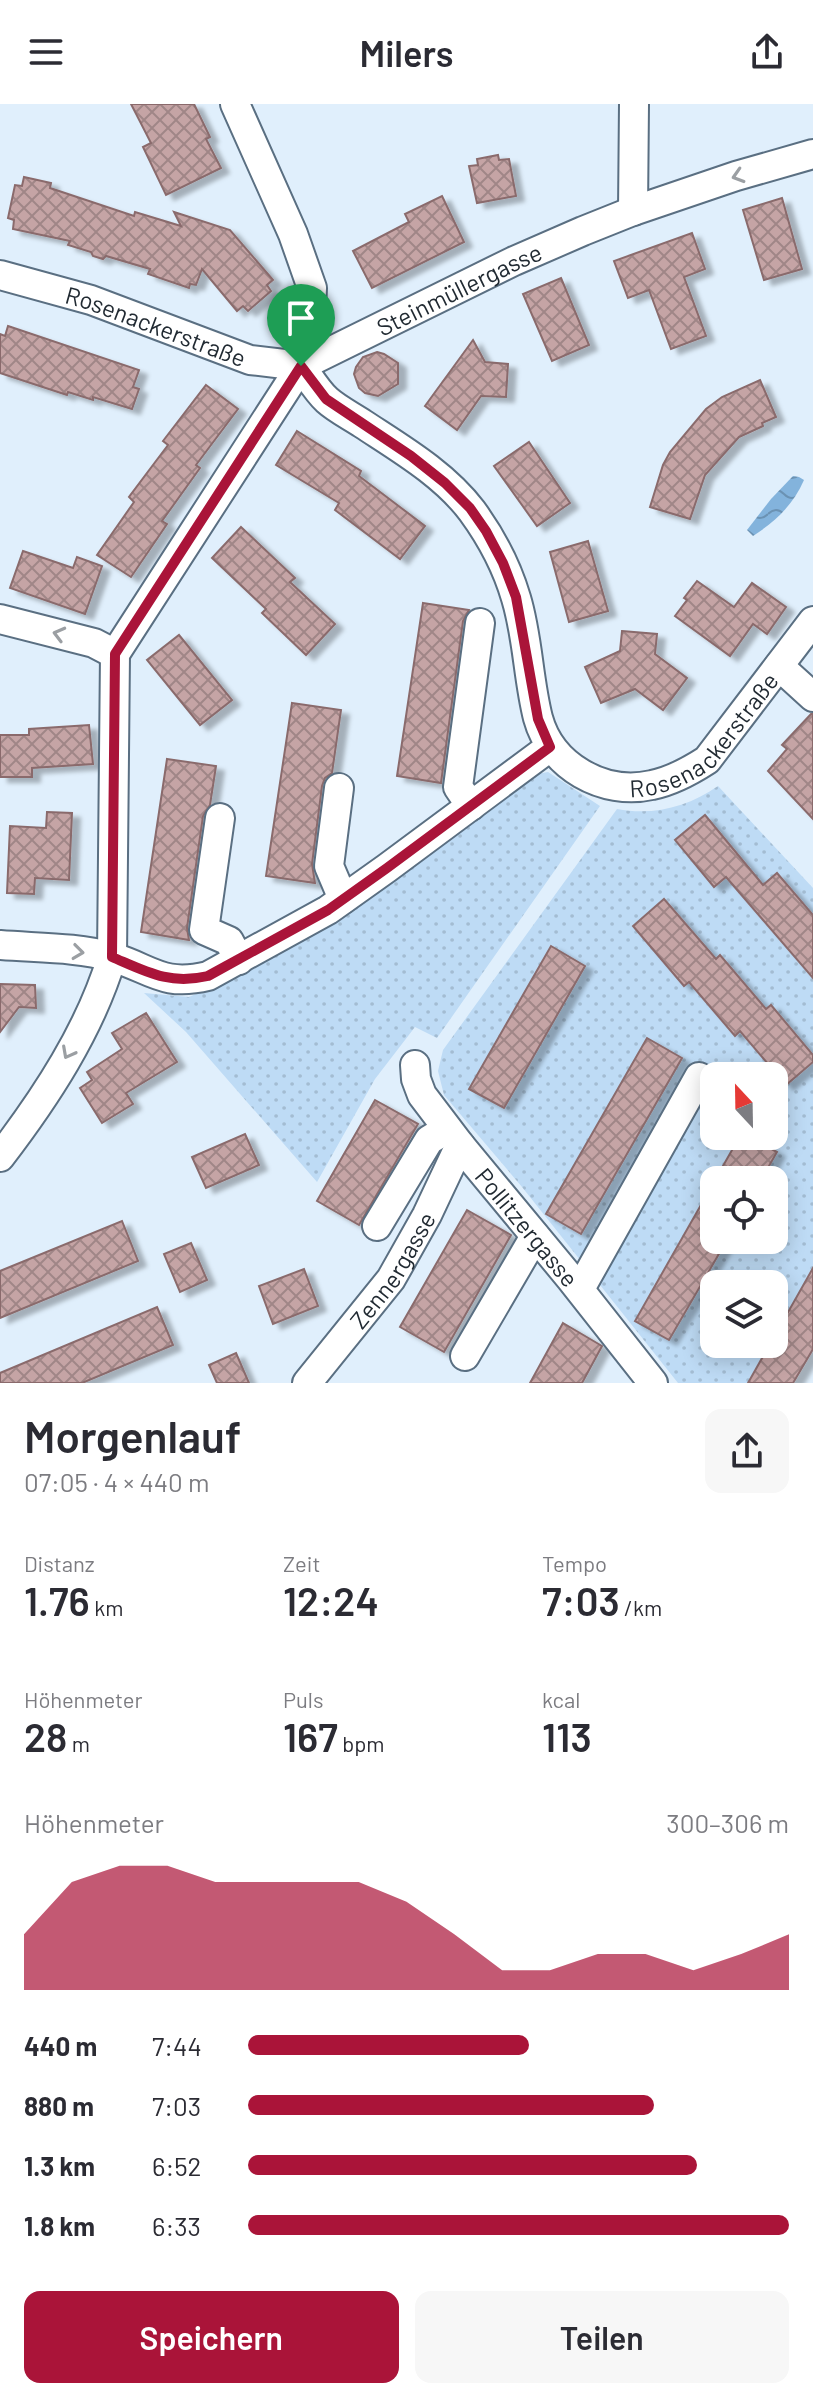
<!DOCTYPE html>
<html lang="de">
<meta charset="utf-8">
<style>
:root{--surface:#fff;--page:#f7f7f7;--text:#2b2b33;--muted:#7c7c81;--accent:#aa1439}
body{margin:0;font-family:Barlow,sans-serif;background:var(--page);color:var(--text);height:100vh;display:flex;flex-direction:column;font-size:30px;white-space:nowrap}
*{box-sizing:border-box;margin:0}
p{font-size:26px;color:var(--muted)}
.icon{flex:none;width:44px;height:44px;fill:none;stroke:currentColor;stroke-width:2;stroke-linecap:round;stroke-linejoin:round}
.map{position:relative;height:1279px;overflow:hidden}
.sheet{display:flex;flex-direction:column;background:var(--surface);flex:1}
.sheet>*{flex:none}
.needle{width:52px;rotate:338deg}
.controls{position:absolute;left:700px;top:958px;display:grid;gap:16px}
.controls a{display:grid;place-items:center;width:88px;height:88px;border-radius:16px;background:var(--surface);box-shadow:0 4px 20px #0003;font-size:40px}
.pin{position:absolute;display:grid;place-items:center;width:68px;height:68px;color:#fff;margin:-82px -34px;border-radius:50% 50% 50% 0;rotate:-45deg;box-shadow:0 0 8px #0007}
.pin .icon{rotate:45deg}
.round{display:grid;place-items:center;flex:none;width:84px;height:84px;border-radius:16px;background:var(--page)}
.summary{display:flex;align-items:center;justify-content:space-between;height:136px;padding:0 24px}
h1{font-size:44px;font-weight:600;line-height:60px}
.figures{display:grid;grid-template-columns:repeat(3,1fr);gap:12px;height:136px;padding:8px 24px}
.figures div{display:grid;align-content:center}
.figures b{font-size:40px;font-weight:600}
.figures small{font-size:22px;font-weight:400}
.figures p{font-size:22px}
.chart{height:224px;padding:16px 24px}
.chart p{display:flex;justify-content:space-between}
.chart svg{width:100%;height:144px;margin-top:8px;fill:var(--accent);opacity:.7}
.primary-button{display:flex;gap:16px;margin-top:auto;padding:16px 24px}
.primary-button a{flex:1;height:92px;border-radius:16px;background:var(--accent);color:#fff;font-size:32px;font-weight:600;line-height:92px;text-align:center}
.primary-button a+a{background:var(--page);color:var(--text)}
ul{padding:0 24px;list-style:none;font-size:26px}
li{display:grid;grid-template-columns:128px 96px 1fr;align-items:center;height:60px}
li i{height:20px;border-radius:10px;background:var(--accent)}
header{display:flex;justify-content:space-between;align-items:center;height:104px;padding:0 24px;background:var(--surface);font-size:36px;font-weight:600}
.map>svg:first-child{display:block}
</style>
<header><svg class="icon" aria-label="menu" viewBox="0 0 24 24"><path d="M4 6h16M4 12h16M4 18h16"/></svg>Milers<svg class="icon" aria-label="share" viewBox="0 0 24 24"><path d="M12 15V3M7 8l5-5 5 5M5 13v7h14v-7"/></svg></header>
<div class="map">
<svg width="813" height="1279" viewBox="0 0 813 1279">
<defs>
<pattern id="park-dots" width="8" height="8" patternUnits="userSpaceOnUse" patternTransform="scale(2)"><rect width="8" height="8" fill="#bedbf5"/><path d="M2 2h.1M6 6h.1" fill="none" stroke="#a3bcd2" stroke-width="1.8" stroke-linecap="round"/></pattern>
<pattern id="water-waves" width="16" height="10" patternUnits="userSpaceOnUse" patternTransform="scale(2)"><rect width="16" height="10" fill="#83b3dc"/><path d="M0 5q4-4 8 0t8 0" fill="none" stroke="#6b92b3"/></pattern>
<pattern id="building-cross-hatch" width="8" height="8" patternUnits="userSpaceOnUse" patternTransform="scale(2)"><rect width="8" height="8" fill="#c5a4a5"/><path d="M0 0l8 8M0 8l8-8" fill="none" stroke="#a08687"/></pattern>
<filter id="shadow"><feDropShadow dx="8" dy="5" stdDeviation="2" flood-color="#0004"/></filter>
</defs>
<rect width="100%" height="100%" fill="#e0effc"/>
<g fill="url(#park-dots)" fill-rule="evenodd">
<polygon points="548,668 600,702 437,934 415,923 375,975 317,1078 186,928 144,889 189,893 255,863 341,816 537,670"/>
<path d="M 718,682 L 813,784 L 813,1164 L 774,1233 L 774,1180 L 714,1180 L 714,1240 L 770,1240 L 748,1279 L 678,1279 L 522,1083 L 444,991 L 438,967 L 443,946 L 617,705 C 653,712 688,703 718,682 ZM 714,972 L 774,972 L 774,1032 L 714,1032 ZM 714,1076 L 774,1076 L 774,1136 L 714,1136 Z"/>
</g>
<path fill="url(#water-waves)" d="M 793,372 L 799,373 L 804,376 C 793,401 776,417 753,432 L 747,426 L 771,395 Z"/>
<g fill="url(#building-cross-hatch)" stroke="#8a6b6c" stroke-width="2" filter="url(#shadow)">
<polygon points="131,0 194,0 210,33 206,35 221,64 166,91 143,43 151,39"/>
<polygon points="498,51 499,56 509,55 516,92 477,99 469,62 478,61 477,55"/>
<polygon points="24,73 51,79 50,84 134,112 135,108 181,122 174,108 230,126 273,176 267,181 271,187 248,207 243,202 237,207 202,165 196,181 190,180 189,184 148,170 150,165 106,152 103,155 93,152 91,148 68,141 70,137 13,125 14,116 8,114 15,81 22,82"/>
<polygon points="442,92 464,138 372,184 353,147 409,118 405,110"/>
<polygon points="782,94 802,165 764,176 743,106"/>
<polygon points="692,129 705,165 684,173 706,232 671,245 649,186 628,194 614,157"/>
<polygon points="561,174 589,241 552,257 523,190"/>
<polygon points="8,222 139,266 133,283 139,285 132,305 93,293 93,296 68,288 67,291 0,269 0,230 5,232"/>
<polygon points="473,236 485,258 508,260 506,293 481,292 457,326 425,302"/>
<polygon points="377,248 384,250 398,259 398,280 378,292 365,289 359,284 354,270 356,263 363,253"/>
<polygon points="760,276 776,313 762,319 763,322 739,333 705,371 690,415 650,403 663,361 670,348 706,305 722,293"/>
<polygon points="206,281 238,305 196,361 200,364 162,417 167,420 131,473 97,451 134,398 129,393 168,341 163,337"/>
<polygon points="297,327 361,367 359,372 425,422 400,455 335,406 339,399 276,361"/>
<polygon points="529,338 570,399 537,422 494,362"/>
<polygon points="241,423 295,474 290,478 335,520 306,551 262,509 266,505 212,454"/>
<polygon points="588,437 608,507 569,518 550,448"/>
<polygon points="23,447 73,464 77,453 102,462 85,510 10,484"/>
<polygon points="697,477 734,503 752,479 786,503 767,530 753,520 730,552 675,512 687,496 684,494"/>
<polygon points="423,499 469,506 463,517 441,679 397,672"/>
<polygon points="622,527 657,530 655,550 687,574 663,606 635,585 601,599 585,563 620,547"/>
<polygon points="179,531 232,596 200,621 147,556"/>
<polygon points="292,599 341,606 332,669 325,674 322,682 312,760 315,779 266,772"/>
<polygon points="811,610 813,610 813,715 768,667 787,645 782,641"/>
<polygon points="89,621 93,660 32,664 32,673 0,673 0,631 29,631 29,625"/>
<polygon points="167,655 216,662 210,701 203,712 187,824 189,836 141,828"/>
<polygon points="47,708 72,709 69,776 35,774 34,790 7,789 10,722 46,724"/>
<polygon points="705,711 763,781 777,769 813,811 813,874 726,773 714,783 675,736"/>
<polygon points="664,795 716,855 720,851 766,905 771,901 813,951 813,958 786,981 740,927 735,932 689,878 684,882 633,822"/>
<polygon points="551,842 585,862 504,1004 469,985"/>
<polygon points="0,880 35,881 36,904 19,903 0,928"/>
<polygon points="146,909 177,958 126,989 133,1000 102,1019 80,984 92,976 87,968 122,945 112,929"/>
<polygon points="647,934 682,954 581,1130 546,1110"/>
<polygon points="375,996 418,1020 359,1121 317,1097"/>
<polygon points="245,1030 259,1061 206,1084 192,1053"/>
<polygon points="740,1032 748,1032 777,1048 761,1076 715,1076"/>
<polygon points="714,1078 714,1136 727,1136 669,1236 635,1217"/>
<polygon points="467,1106 511,1131 444,1248 400,1223"/>
<polygon points="122,1117 138,1157 0,1214 0,1167"/>
<polygon points="191,1139 207,1176 180,1188 164,1150"/>
<polygon points="813,1164 813,1245 793,1279 748,1279 770,1240 774,1240 774,1233"/>
<polygon points="304,1165 318,1202 273,1220 259,1182"/>
<polygon points="157,1203 173,1241 82,1279 0,1279 0,1269"/>
<polygon points="563,1219 602,1242 582,1279 530,1279"/>
<polygon points="236,1249 249,1279 217,1279 209,1261"/>
</g>
<g fill="none" stroke-linecap="round" stroke-linejoin="round">
<defs>
<g id="minor">
<polyline points="235,0 293,130 312,184 310,226 301,262"/>
<polyline points="633,107 634,0"/>
<path id="s1" d="M 0,171 L 91,196 L 250,256 L 301,262 C 309,273 317,287 327,296 C 337,305 351,312 363,320 C 401,345 444,370 472,407 C 491,433 507,463 516,494 C 528,533 528,575 538,614 C 551,662 603,692 652,681 C 672,677 690,667 707,656 L 813,517"/>
<polyline points="0,515 94,539 115,550"/>
<polyline points="779,562 813,593"/>
<polyline points="339,684 329,762 343,795"/>
<polyline points="471,702 458,683 480,519"/>
<polyline points="220,714 204,826 229,837 239,856"/>
<path d="M 0,841 C 36,844 77,843 112,853 C 152,865 162,883 208,872 L 328,806 L 387,764 L 550,643"/>
<path id="s2" d="M 415,961 L 416,975 L 422,991 L 460,1041 L 571,1175 L 653,1279"/>
<path id="s3" d="M 0,1053 C 46,993 90,926 112,853 L 115,550 L 301,262 L 514,157 L 583,127 L 633,107 L 736,72 L 813,50"/>
<polyline points="377,1122 429,1036 447,1025"/>
<polyline points="580,1185 699,973"/>
<polyline points="465,1252 535,1132"/>
<path id="s4" d="M 307,1279 L 391,1175 L 427,1111 L 460,1041"/>
</g>
</defs>
<use href="#minor" stroke="#5a6f82" stroke-width="32"/>
<use href="#minor" stroke="#fff" stroke-width="28"/>
</g>
<defs><path id="oneway-chevron" d="M-2-3.5L2.5 0L-2 3.5" fill="none" stroke-width="1.6" stroke-linecap="round" stroke-linejoin="round" transform="scale(2)"/></defs>
<g stroke="#9b9fa3">
<use href="#oneway-chevron" transform="translate(738 72) rotate(163)"/>
<use href="#oneway-chevron" transform="translate(59 530) rotate(-165)"/>
<use href="#oneway-chevron" transform="translate(78 848) rotate(7)"/>
<use href="#oneway-chevron" transform="translate(68 949) rotate(118)"/>
</g>
<g fill="none" stroke-linecap="round" stroke-linejoin="round">
<defs>
<path id="route" d="M 301,262 L 326,295 L 411,352 L 445,379 L 470,404 L 486,427 L 503,459 L 516,493 L 538,615 L 550,643 L 387,764 L 328,806 L 208,872 C 169,881 147,868 112,853 L 115,550 Z"/>
</defs>
<use href="#route" stroke="#fff" stroke-width="16"/>
<use href="#route" stroke="#aa1439" stroke-width="10"/>
</g>
<g text-anchor="middle" dominant-baseline="central" stroke-width="7" stroke-linejoin="round" paint-order="stroke">
<g font-size="24" fill="#212a32" stroke="#fff">
<text stroke="none"><textPath href="#s3" startOffset="1052">Steinmüllergasse</textPath></text>
<text stroke="none"><textPath href="#s1" startOffset="164">Rosenackerstraße</textPath></text>
<text stroke="none"><textPath href="#s1" startOffset="980">Rosenackerstraße</textPath></text>
<text stroke="none"><textPath href="#s2" startOffset="200">Pollitzergasse</textPath></text>
<text stroke="none"><textPath href="#s4" startOffset="142">Zennergasse</textPath></text>
</g>
</g>
</svg>
<div class="controls">
<a><svg class="needle" viewBox="-14 -14 28 28"><path d="M0-13l5 13h-10z" fill="#e53935"/><path d="M0 13l5-13h-10z" fill="#7c7c81"/></svg></a>
<a><svg class="icon" aria-label="locate" viewBox="0 0 24 24"><circle cx="12" cy="12" r="6"/><path d="M12 2v4M12 18v4M2 12h4M18 12h4"/></svg></a>
<a><svg class="icon" aria-label="layers" viewBox="0 0 24 24"><path d="M12 4l9 5-9 5-9-5zM3 14l9 5 9-5"/></svg></a>
</div>
<div class="pin" style="left:301px;top:262px;background:#1e9e55"><svg class="icon" aria-label="arrive" viewBox="0 0 24 24"><path d="M6 21V4h12l-3 4 3 4H6"/></svg></div>
</div>
<section class="sheet">
<div class="summary"><div><h1>Morgenlauf</h1><p>07:05 · 4 × 440 m</p></div><a class="round"><svg class="icon" aria-label="share" viewBox="0 0 24 24"><path d="M12 15V3M7 8l5-5 5 5M5 13v7h14v-7"/></svg></a></div>
<div class="figures">
<div><p>Distanz</p><b>1.76<small> km</small></b></div>
<div><p>Zeit</p><b>12:24</b></div>
<div><p>Tempo</p><b>7:03<small> /km</small></b></div>
</div>
<div class="figures">
<div><p>Höhenmeter</p><b>28<small> m</small></b></div>
<div><p>Puls</p><b>167<small> bpm</small></b></div>
<div><p>kcal</p><b>113</b></div>
</div>
<div class="chart"><p><span>Höhenmeter</span>300–306 m</p>
<svg viewBox="0 0 160 44" preserveAspectRatio="none"><path d="M0 44V27L10 11L20 6L30 6L40 11L50 11L60 11L70 11L80 17L90 27L100 38L110 38L120 33L130 33L140 38L150 33L160 27V44z"/></svg>
</div>
<ul>
<li><b>440 m</b>7:44<i style="width:52%"></i></li>
<li><b>880 m</b>7:03<i style="width:75%"></i></li>
<li><b>1.3 km</b>6:52<i style="width:83%"></i></li>
<li><b>1.8 km</b>6:33<i style="width:100%"></i></li>
</ul>
<div class="primary-button"><a>Speichern</a><a>Teilen</a></div>
</section>
